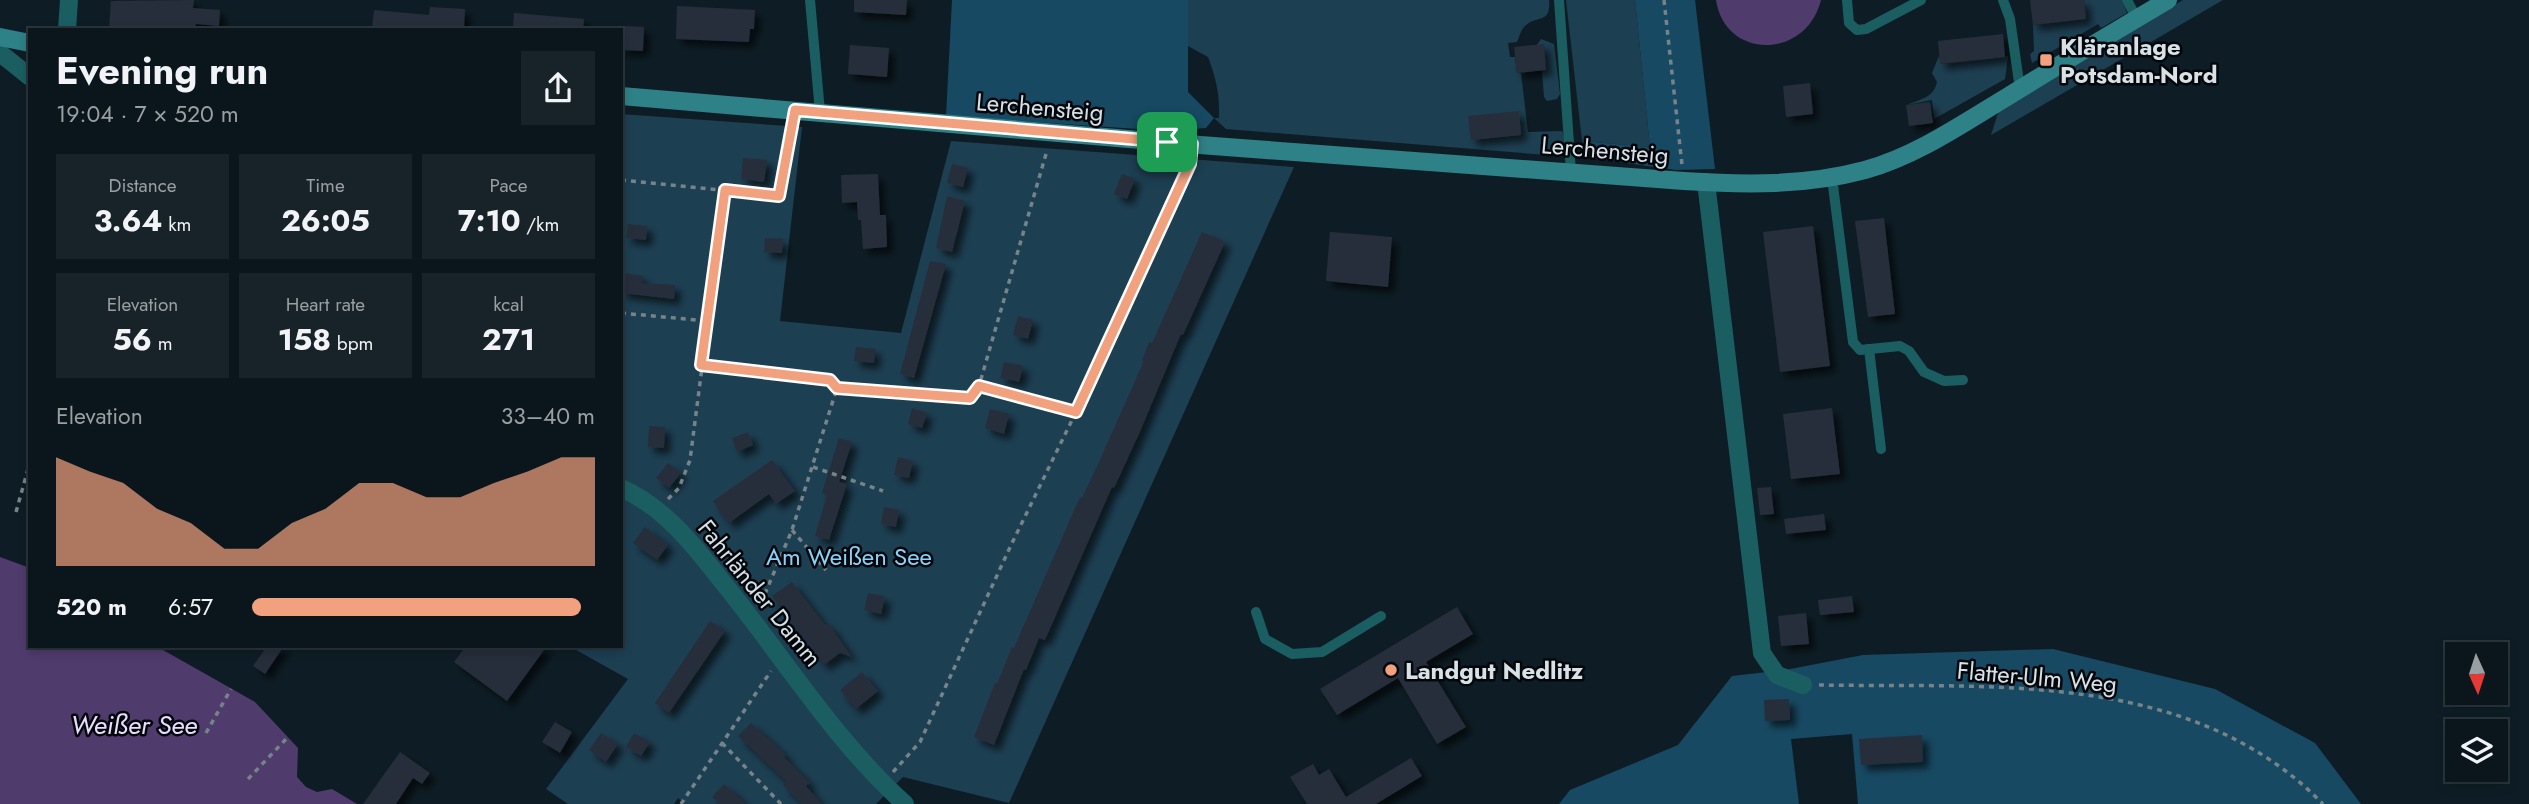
<!DOCTYPE html>
<meta charset="utf-8">
<style>
:root{--surface:#0a161c;--page:#182329;--text:#f1f3f6;--muted:#999fa3;--line:#2a353b;--accent:#f2a17e}
body{margin:0;font-family:Jost,sans-serif;background:var(--page);color:var(--text);height:100vh;display:flex;flex-direction:column;font-size:26px;white-space:nowrap}
*{box-sizing:border-box;margin:0}
p{font-size:23px;color:var(--muted)}
.icon{flex:none;width:38px;height:38px;fill:none;stroke:currentColor;stroke-width:2;stroke-linecap:round;stroke-linejoin:round}
.map{position:relative;flex:1;overflow:hidden}
.panel{position:absolute;left:28px;top:28px;width:595px;height:620px;display:flex;flex-direction:column;background:var(--surface);border-radius:0px;box-shadow:0 4px 10px #0003,0 0 0 2px var(--line)}
.panel>*{flex:none}
.needle{width:46px;rotate:177deg}
.buttons{position:absolute;left:2445px;top:642px;display:grid;gap:14px}
.buttons a{display:grid;place-items:center;width:63px;height:63px;border-radius:0px;background:var(--surface);box-shadow:0 4px 10px #0003,0 0 0 2px var(--line);font-size:35px}
.pin{position:absolute;display:grid;place-items:center;width:60px;height:60px;color:#fff;margin:-30px;border-radius:14px;box-shadow:0 4px 10px #0006}
.round{display:grid;place-items:center;flex:none;width:74px;height:74px;border-radius:0px;background:var(--page)}
.overview{display:flex;align-items:center;justify-content:space-between;height:119px;padding:0 28px}
h1{font-size:38px;font-weight:700;line-height:52px}
.metrics{display:grid;grid-template-columns:repeat(3,1fr);gap:10px;height:119px;padding:7px 28px}
.metrics div{display:grid;align-content:center;border-radius:0px;background:var(--page);text-align:center}
.metrics b{font-size:30px;font-weight:700}
.metrics small{font-size:19px;font-weight:400}
.metrics p{font-size:19px}
.chart{height:196px;padding:14px 28px}
.chart p{display:flex;justify-content:space-between}
.chart svg{width:100%;height:126px;margin-top:7px;fill:var(--accent);opacity:.7}
ul{padding:0 28px;list-style:none;font-size:23px}
li{display:grid;grid-template-columns:112px 84px 1fr;align-items:center;height:52px}
li i{height:18px;border-radius:9px;background:var(--accent)}
.map>svg:first-child{display:block}
</style>
<div class="map">
<svg width="2529" height="804" viewBox="0 0 2529 804">
<defs>
<filter id="shadow"><feDropShadow dx="6" dy="6" stdDeviation="3.5" flood-color="#0009"/></filter>
</defs>
<rect width="100%" height="100%" fill="#0e1d25"/>
<g fill="#1d3f52">
<path d="M 1188,0 L 1549,0 C 1551,25 1537,14 1525,26 C 1521,29 1519,38 1517,42 L 1508,43 L 1510,57 L 1515,57 L 1517,73 L 1521,73 L 1528,132 L 1562,131 C 1566,139 1563,148 1559,156 L 1226,129 L 1214,118 L 1219,118 C 1220,95 1216,78 1208,57 L 1188,46 Z"/>
<polygon points="1566,0 1635,0 1650,147 1582,141"/>
<polygon points="2084,0 2122,0 2127,13 2101,28 2098,24 2032,63 2030,54 2034,51 2033,25 2086,19"/>
<polygon points="2183,0 2223,0 1991,135 1999,110"/>
<polygon points="1541,39 1554,44 1560,94 1557,99 1547,101 1544,97 1542,71 1546,70 1544,45 1537,45"/>
<path d="M 1939,56 L 1941,64 L 2008,56 L 2005,79 L 1934,119 L 1932,100 L 1907,105 C 1920,99 1934,98 1937,82 L 1932,73 Z"/>
<polygon points="621,114 802,127 780,321 901,333 951,141 1294,167 1009,803 903,777 876,804 685,804 678,798 674,804 568,804 546,789 628,679 569,646 621,646"/>
</g>
<g fill="#174962">
<polygon points="952,0 1188,0 1188,92 1214,118 1206,128 1167,131 946,116"/>
<polygon points="1635,0 1695,0 1715,169 1676,170 1591,158 1582,141 1650,147"/>
<polygon points="2053,649 2215,689 2315,743 2361,804 1858,804 1852,734 1791,739 1799,804 1559,804 1570,790 1678,745 1732,676 1785,670 1863,655"/>
</g>
<g fill="#503b6d">
<path d="M 1716,0 L 1821,0 C 1806,60 1725,60 1716,0 Z"/>
<polygon points="0,557 30,568 30,646 156,646 255,702 298,748 297,777 306,787 317,792 332,789 357,804 0,804"/>
</g>
<g fill="#282d3b" filter="url(#shadow)">
<polygon points="194,0 193,8 220,10 219,26 196,24 195,30 109,29 111,1"/>
<polygon points="854,0 907,0 906,15 854,12"/>
<polygon points="2030,0 2084,0 2086,19 2033,25"/>
<polygon points="677,6 755,10 754,29 750,29 749,42 676,39"/>
<polygon points="430,7 465,9 464,30 372,30 374,10 429,15"/>
<polygon points="514,13 584,19 583,30 513,30"/>
<polygon points="621,26 644,27 643,51 621,50"/>
<polygon points="2003,34 2005,57 1940,64 1938,41"/>
<polygon points="1544,44 1546,70 1517,73 1514,47"/>
<polygon points="850,45 889,48 887,77 848,74"/>
<polygon points="1810,83 1813,114 1786,117 1783,86"/>
<polygon points="1930,102 1933,123 1909,126 1906,105"/>
<polygon points="1519,111 1521,135 1471,140 1468,116"/>
<polygon points="743,158 767,160 764,182 741,179"/>
<polygon points="952,164 968,168 963,187 947,183"/>
<polygon points="878,174 880,215 886,215 887,247 863,249 861,220 858,220 857,202 842,203 841,175"/>
<polygon points="1122,174 1135,179 1127,199 1114,194"/>
<polygon points="947,196 965,201 952,252 936,248"/>
<polygon points="1884,218 1895,314 1868,317 1855,221"/>
<polygon points="628,224 647,226 646,240 626,238"/>
<polygon points="1813,226 1830,366 1780,372 1763,232"/>
<polygon points="1202,232 1225,242 1183,335 1181,334 1139,434 1114,488 1112,487 1045,640 1039,638 1026,670 1024,669 994,745 974,737 995,683 997,684 1012,647 1014,648 1080,497 1082,498 1100,460 1144,361 1142,361 1149,342 1152,343"/>
<polygon points="1330,232 1392,237 1388,287 1326,281"/>
<polygon points="765,238 783,239 782,253 764,252"/>
<polygon points="930,261 946,264 914,378 900,374"/>
<polygon points="623,273 643,276 642,283 675,285 674,299 621,293"/>
<polygon points="1018,316 1033,320 1028,339 1013,335"/>
<polygon points="856,347 875,349 874,363 854,361"/>
<polygon points="1004,362 1023,366 1019,382 1000,378"/>
<polygon points="912,408 927,413 922,428 908,424"/>
<polygon points="1832,408 1840,474 1791,479 1783,414"/>
<polygon points="990,409 1009,414 1004,434 985,428"/>
<polygon points="649,426 665,427 664,448 648,447"/>
<polygon points="748,432 753,445 737,452 732,438"/>
<polygon points="839,438 852,442 839,482 847,484 829,540 815,536 827,495 822,493"/>
<polygon points="898,457 913,461 909,478 894,475"/>
<polygon points="772,460 795,491 776,504 769,494 729,523 713,501"/>
<polygon points="668,463 681,473 669,488 656,478"/>
<polygon points="1771,487 1774,514 1760,515 1757,488"/>
<polygon points="884,507 899,510 896,527 881,524"/>
<polygon points="1824,514 1826,530 1786,534 1784,519"/>
<polygon points="645,527 668,545 657,560 633,543"/>
<polygon points="792,582 825,625 828,623 852,657 840,653 824,665 772,596"/>
<polygon points="868,593 885,597 881,614 864,610"/>
<polygon points="1852,596 1854,612 1820,615 1818,600"/>
<polygon points="1457,607 1473,634 1426,662 1466,727 1437,744 1398,678 1337,715 1320,689"/>
<polygon points="1806,613 1809,644 1781,646 1778,616"/>
<polygon points="710,621 725,631 669,713 655,703"/>
<polygon points="267,646 284,646 265,674 253,666"/>
<polygon points="466,646 547,646 507,701 454,662"/>
<polygon points="862,672 878,691 856,709 840,690"/>
<polygon points="1789,699 1790,720 1765,721 1764,700"/>
<polygon points="555,722 572,732 560,753 542,742"/>
<polygon points="751,723 786,755 784,757 810,783 806,786 822,804 802,804 783,785 787,782 738,736"/>
<polygon points="601,733 618,744 606,762 589,750"/>
<polygon points="634,733 650,742 641,756 626,747"/>
<polygon points="1922,735 1923,762 1861,765 1859,739"/>
<polygon points="400,752 430,773 422,784 413,778 396,804 363,804"/>
<polygon points="1411,758 1422,776 1376,804 1307,804 1290,777 1313,764 1319,775 1329,769 1346,797"/>
<polygon points="724,784 746,804 720,804 712,797"/>
</g>
<g fill="none" stroke-linecap="round" stroke-linejoin="round">
<g stroke="#768389" stroke-width="3.5" stroke-dasharray="5 5" stroke-linecap="butt">
<polyline points="1664,0 1682,165"/>
<polyline points="1046,154 979,386 1076,412"/>
<polyline points="621,180 779,196 792,127"/>
<polyline points="621,313 707,321"/>
<polyline points="701,365 830,380 837,388 969,399 979,386"/>
<polyline points="813,467 883,491"/>
<polyline points="668,499 679,488 690,460 725,190"/>
<polyline points="16,512 30,462"/>
<polyline points="792,530 826,570"/>
<polyline points="761,603 792,530 837,388"/>
<path d="M 1819,685 C 1992,688 2191,669 2323,804"/>
<polyline points="206,733 231,689"/>
<polyline points="722,743 781,804"/>
<polyline points="893,772 920,742 1012,543 1076,412 1190,161"/>
<polyline points="248,779 288,737"/>
<polyline points="681,804 771,671"/>
</g>
<g stroke="#1b5e62" stroke-width="10">
<polyline points="810,0 820,112"/>
<polyline points="1559,0 1571,172"/>
<polyline points="1847,0 1849,23 1857,30 1866,29 1921,0"/>
<polyline points="2003,0 2010,19 2020,89"/>
<polyline points="2127,0 2137,19"/>
<polyline points="1832,178 1853,342 1860,350 1900,346 1909,351 1924,372 1944,381 1963,380"/>
<polyline points="1869,349 1881,449"/>
<polyline points="1256,612 1265,639 1292,654 1322,652 1381,616"/>
</g>
<g stroke="#1b5e62" stroke-width="18">
<polyline points="67,30 69,0"/>
<polyline points="0,53 30,77"/>
<polyline points="1706,182 1762,653 1777,675 1803,685"/>
<path d="M 621,488 C 665,507 696,548 725,585 C 784,658 835,741 905,804"/>
</g>
<g stroke="#2e8187" stroke-width="18">
<polyline points="0,37 30,43"/>
<path d="M 621,96 L 1200,145 L 1684,181 C 1745,185 1805,186 1865,170 C 1916,156 1962,124 2007,97 C 2060,64 2114,32 2168,0"/>
</g>
</g>
<g fill="none" stroke-linecap="round" stroke-linejoin="round">
<defs>
<polygon id="route" points="795,110 1192,144 1190,164 1076,412 979,386 970,398 837,388 830,380 701,365 725,190 779,196"/>
</defs>
<use href="#route" stroke="#fff" stroke-width="14"/>
<use href="#route" stroke="#f2a17e" stroke-width="9"/>
</g>
<g fill="#f2a17e" stroke="#03060a" stroke-width="2.5">
<rect x="2039" y="53" width="14" height="14" rx="3.5"/>
<circle cx="1391" cy="670" r="7"/>
</g>
<g text-anchor="middle" dominant-baseline="central" stroke-width="5" stroke-linejoin="round" paint-order="stroke">
<g font-size="24" font-weight="bold" fill="#d7e1e6" stroke="#03060a" text-anchor="start">
<text x="2060" y="46">Kläranlage<tspan x="2060" dy="28">Potsdam-Nord</tspan></text>
<text x="1405" y="670">Landgut Nedlitz</text>
</g>
<g font-size="24" fill="#d7e1e6" stroke="#03060a">
<text transform="translate(1040 107) rotate(5)">Lerchensteig</text>
<text transform="translate(1605 150) rotate(5)">Lerchensteig</text>
<text transform="translate(760 593) rotate(51)">Fahrländer Damm</text>
<text transform="translate(2037 677) rotate(5)">Flatter-Ulm Weg</text>
</g>
<g font-size="24" fill="#8bd2fb" stroke="#03060a">
<text x="849" y="556">Am Weißen See</text>
</g>
<g font-size="26" font-style="italic" fill="#e9ddfd" stroke="#03060a">
<text x="134" y="725">Weißer See</text>
</g>
</g>
</svg>
<div class="buttons">
<a><svg class="needle" viewBox="-14 -14 28 28"><path d="M0-13l5 13h-10z" fill="#e53935"/><path d="M0 13l5-13h-10z" fill="#999fa3"/></svg></a>
<a><svg class="icon" aria-label="layers" viewBox="0 0 24 24"><path d="M12 4l9 5-9 5-9-5zM3 14l9 5 9-5"/></svg></a>
</div>
<div class="pin" style="left:1167px;top:142px;background:#1e9e55"><svg class="icon" aria-label="arrive" viewBox="0 0 24 24"><path d="M6 21V4h12l-3 4 3 4H6"/></svg></div>
<section class="panel">
<div class="overview"><div><h1>Evening run</h1><p>19:04 · 7 × 520 m</p></div><a class="round"><svg class="icon" aria-label="share" viewBox="0 0 24 24"><path d="M12 15V3M7 8l5-5 5 5M5 13v7h14v-7"/></svg></a></div>
<div class="metrics">
<div><p>Distance</p><b>3.64<small> km</small></b></div>
<div><p>Time</p><b>26:05</b></div>
<div><p>Pace</p><b>7:10<small> /km</small></b></div>
</div>
<div class="metrics">
<div><p>Elevation</p><b>56<small> m</small></b></div>
<div><p>Heart rate</p><b>158<small> bpm</small></b></div>
<div><p>kcal</p><b>271</b></div>
</div>
<div class="chart"><p><span>Elevation</span>33–40 m</p>
<svg viewBox="0 0 160 44" preserveAspectRatio="none"><path d="M0 44V6L10 11L20 15L30 24L40 29L50 38L60 38L70 29L80 24L90 15L100 15L110 20L120 20L130 15L140 11L150 6L160 6V44z"/></svg>
</div>
<ul>
<li><b>520 m</b>6:57<i style="width:96%"></i></li>
</ul>
</section>
</div>
